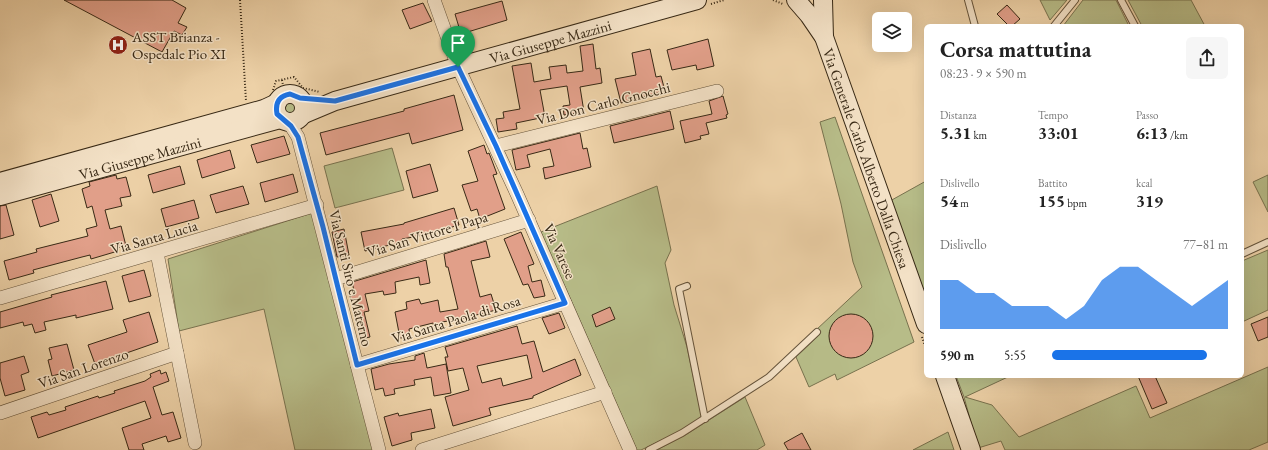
<!DOCTYPE html>
<html lang="it">
<meta charset="utf-8">
<style>
:root{--surface:#fff;--page:#f6f6f6;--text:#222;--muted:#767676;--accent:#1a73e8}
body{margin:0;font-family:"EB Garamond",serif;background:var(--page);color:var(--text);height:100vh;display:flex;flex-direction:column;font-size:15px;white-space:nowrap}
*{box-sizing:border-box;margin:0}
p{font-size:13px;color:var(--muted)}
.icon{flex:none;width:22px;height:22px;fill:none;stroke:currentColor;stroke-width:2;stroke-linecap:round;stroke-linejoin:round}
.map{position:relative;flex:1;overflow:hidden}
.side{position:absolute;left:924px;top:24px;width:320px;height:354px;display:flex;flex-direction:column;background:var(--surface);border-radius:6px;box-shadow:0 4px 16px #0002}
.side>*{flex:none}
.controls{position:absolute;left:872px;top:12px;display:grid;gap:8px}
.controls a{display:grid;place-items:center;width:40px;height:40px;border-radius:6px;background:var(--surface);box-shadow:0 4px 16px #0002;font-size:20px}
.pin{position:absolute;display:grid;place-items:center;width:34px;height:34px;color:#fff;margin:-41px -17px;border-radius:50% 50% 50% 0;rotate:-45deg;box-shadow:0 0 4px #0007}
.pin .icon{rotate:45deg}
.round{display:grid;place-items:center;flex:none;width:42px;height:42px;border-radius:6px;background:var(--page)}
.headline{display:flex;align-items:center;justify-content:space-between;height:68px;padding:0 16px}
h1{font-size:22px;font-weight:700;line-height:30px}
.figures{display:grid;grid-template-columns:repeat(3,1fr);gap:6px;height:68px;padding:4px 16px}
.figures div{display:grid;align-content:center}
.figures b{font-size:17px;font-weight:700}
.figures small{font-size:11px;font-weight:400}
.figures p{font-size:11px}
.chart{height:112px;padding:8px 16px}
.chart p{display:flex;justify-content:space-between}
.chart svg{width:100%;height:72px;margin-top:4px;fill:var(--accent);opacity:.7}
ul{padding:0 16px;list-style:none;font-size:13px}
li{display:grid;grid-template-columns:64px 48px 1fr;align-items:center;height:30px}
li i{height:10px;border-radius:5px;background:var(--accent)}
.map>svg:first-child{display:block}
</style>
<div class="map">
<svg width="1268" height="450" viewBox="0 0 1268 450">
<rect width="100%" height="100%" fill="#edd1a7"/>
<filter id="stains"><feTurbulence type="fractalNoise" baseFrequency=".005" numOctaves="4"/><feColorMatrix values="0 0 0 0 .2 0 0 0 0 .09 0 0 0 0 .02 0 0 0 .5 -.17"/></filter>
<radialGradient id="worn" r=".72"><stop offset=".6" stop-color="#630" stop-opacity="0"/><stop offset="1" stop-color="#630" stop-opacity=".3"/></radialGradient>
<g fill="#b7bc88" stroke="#78724e">
<polygon points="1040,0 1067,0 1050,20"/>
<polygon points="1083,0 1116,0 1129,26 1063,26"/>
<polygon points="1128,0 1191,0 1205,26 1142,26"/>
<circle cx="291" cy="108" r="10"/>
<polygon points="835,117 914,342 837,380 835,374 809,387 796,357 820,334 816,330 862,287 853,262 841,204 820,122"/>
<polygon points="392,148 404,190 335,208 324,166"/>
<polygon points="1268,175 1268,212 1253,182"/>
<polygon points="926,181 926,300 890,201"/>
<polygon points="657,186 671,250 665,263 674,305 687,347 702,418 681,431 641,450 637,450 541,232"/>
<polygon points="312,213 373,450 295,450 264,309 179,331 168,259"/>
<polygon points="1268,250 1268,310 1242,322 1242,261"/>
<polygon points="1268,367 1268,442 1249,450 1005,450 1001,441 978,448 964,397 956,376 1010,376 965,397 992,405 1019,437 1136,386 1150,418"/>
<polygon points="745,397 765,445 757,450 656,450 684,436"/>
<polygon points="948,432 954,450 913,450"/>
</g>
<g fill="#e19f89" stroke="#382915" fill-rule="evenodd">
<polygon points="64,0 172,0 186,8 178,23 187,27 182,35 174,31 162,52"/>
<polygon points="502,1 507,20 461,34 455,14"/>
<polygon points="423,3 432,21 410,29 402,10"/>
<polygon points="1007,5 1020,19 1012,26 1009,26 997,14"/>
<polygon points="708,39 714,66 697,70 696,65 672,70 667,50"/>
<polygon points="593,44 596,69 600,68 602,83 580,87 584,112 564,115 563,106 570,105 567,86 540,90 545,117 516,123 517,129 498,132 496,119 504,118 503,112 520,109 512,66 531,63 534,82 551,79 549,67 566,65 567,73 583,71 580,46"/>
<polygon points="650,49 656,77 661,76 665,91 621,103 615,79 636,75 632,53"/>
<polygon points="454,95 463,130 412,144 409,133 326,155 320,133 404,111 404,109"/>
<polygon points="723,96 728,114 726,115 727,118 706,123 709,134 700,136 701,139 685,143 680,121 712,114 709,101"/>
<polygon points="670,111 674,129 614,143 610,126"/>
<polygon points="580,133 583,149 587,148 591,167 545,179 543,168 554,166 550,149 527,155 530,167 516,170 512,150"/>
<polygon points="284,136 290,154 257,163 251,145"/>
<polygon points="484,145 487,154 489,153 491,158 497,174 493,175 505,209 480,219 477,209 471,211 462,185 478,181 468,151"/>
<polygon points="230,150 235,168 202,178 197,160"/>
<polygon points="430,164 438,191 413,198 406,171"/>
<polygon points="180,166 185,184 153,193 148,175"/>
<polygon points="293,174 298,192 265,202 260,183"/>
<polygon points="116,175 117,179 126,177 131,196 120,198 122,206 105,210 110,229 121,226 126,246 117,248 118,251 91,259 90,255 82,257 33,270 34,273 9,280 4,261 37,252 36,249 88,236 86,229 97,226 92,206 87,208 82,189 90,186 89,182"/>
<polygon points="243,186 249,204 216,213 210,195"/>
<polygon points="51,194 59,221 40,227 32,200"/>
<polygon points="194,200 199,218 166,227 161,209"/>
<polygon points="6,205 14,235 0,239 0,206"/>
<polygon points="454,208 459,225 424,235 402,239 403,245 395,247 394,244 365,251 361,232 404,224 404,223"/>
<polygon points="344,229 349,255 337,257 332,232"/>
<polygon points="521,232 534,264 528,266 532,282 541,280 545,296 534,298 528,284 523,285 504,239"/>
<polygon points="486,241 490,257 471,261 480,297 491,294 496,310 472,316 472,317 442,322 443,326 434,328 433,323 409,329 410,337 400,338 395,312 407,309 406,302 419,299 421,304 438,300 440,312 458,309 448,267 446,267 444,254"/>
<polygon points="426,260 430,283 420,285 419,277 395,282 396,293 384,295 383,291 365,294 369,311 364,312 370,337 361,339 350,296 355,295 352,282"/>
<polygon points="144,270 151,296 129,302 122,276"/>
<polygon points="106,281 113,309 76,318 76,315 44,322 46,330 35,333 32,324 24,326 23,322 0,328 0,312 52,297 51,295"/>
<polygon points="610,307 615,319 596,327 592,315"/>
<polygon points="149,312 158,342 95,364 88,345 127,332 123,320"/>
<polygon points="559,313 565,328 549,334 542,318"/>
<circle cx="851" cy="336" r="22"/>
<polygon points="1268,317 1268,337 1258,341 1251,324"/>
<path d="M 517,326 L 522,344 L 534,341 L 543,372 L 575,359 L 581,375 L 533,396 L 533,398 L 489,408 L 491,415 L 453,426 L 445,397 L 469,390 L 463,368 L 448,371 L 445,357 L 448,357 L 445,347 ZM 527,355 L 532,378 L 503,386 L 501,378 L 482,383 L 477,366 Z"/>
<polygon points="67,344 74,370 52,376 48,360 52,359 49,348"/>
<polygon points="424,353 427,368 446,364 451,393 434,396 431,377 414,380 415,385 394,389 395,394 385,396 383,388 375,390 371,369 389,364 415,360 415,356"/>
<polygon points="24,356 29,372 21,375 25,390 5,396 0,378 0,363"/>
<polygon points="160,370 161,374 166,372 169,381 153,387 162,415 173,412 181,438 168,442 166,436 142,444 144,450 129,450 122,428 151,418 145,401 38,438 31,417 47,412 49,415 66,410 65,407 98,396 99,398 115,393 114,391 145,381 151,377 150,374"/>
<polygon points="1138,376 1155,376 1167,403 1152,409"/>
<polygon points="431,409 435,428 411,433 412,440 392,446 384,417 398,413 399,416"/>
<polygon points="802,433 811,450 788,450 784,443"/>
</g>
<g fill="none" stroke-linecap="round" stroke-linejoin="round">
<defs>
<g id="lane">
<polyline points="968,0 975,26"/>
<polyline points="1121,0 1135,26"/>
<polyline points="1054,26 1075,0"/>
<polyline points="1242,254 1268,242"/>
<polyline points="687,286 679,289 705,419"/>
<polyline points="649,450 682,433 769,377 817,332"/>
</g>
<g id="street">
<polyline points="434,0 458,67 517,194 630,450"/>
<polyline points="285,122 291,126 298,137 379,450"/>
<polyline points="496,146 717,91"/>
<polyline points="335,279 529,220"/>
<polyline points="0,298 317,205"/>
<polyline points="177,353 195,443"/>
<polyline points="357,365 565,303"/>
<polyline points="0,413 177,353 157,253"/>
<polyline points="422,450 605,392"/>
</g>
<g id="secondary">
<path id="s1" d="M 796,0 L 809,15 L 824,37 L 926,324"/>
<polyline points="823,0 824,37"/>
<circle cx="290" cy="108" r="14"/>
<path id="s2" d="M 304,114 L 335,101 L 697,0"/>
<polyline points="0,182 264,109 277,103"/>
<path id="s3" d="M 0,196 L 280,119"/>
<polyline points="945,376 971,450"/>
</g>
</defs>
<use href="#lane" stroke="#65533a" stroke-width="8"/>
<use href="#street" stroke="#65533a" stroke-width="14"/>
<use href="#secondary" stroke="#382915" stroke-width="20"/>
<g stroke="#382915" stroke-width="2" stroke-dasharray="1 2" stroke-linecap="butt">
<polyline points="240,0 246,101"/>
<polyline points="773,0 783,4"/>
<polyline points="711,4 724,0"/>
<polyline points="282,80 284,91"/>
<polyline points="273,90 276,81 294,77 303,88 320,92"/>
<polyline points="922,337 926,349"/>
</g>
<use href="#lane" stroke="#f3e1c6" stroke-width="6"/>
<use href="#street" stroke="#f3e1c6" stroke-width="13"/>
<use href="#secondary" stroke="#f3e1c6" stroke-width="18"/>
</g>
<g fill="none" stroke-linecap="round" stroke-linejoin="round">
<defs>
<path id="route" d="M 458,67 L 496,146 L 565,303 L 357,365 L 323,227 L 298,137 L 291,126 L 277,114 C 275,103 279,96 290,94 L 300,98 L 335,101 Z"/>
</defs>
<use href="#route" stroke="#fff" stroke-width="8"/>
<use href="#route" stroke="#1a73e8" stroke-width="5"/>
</g>
<defs>
<symbol id="hospital-disc" viewBox="-11 -11 22 22"><circle r="9.5" fill="#8f2418" stroke="#f3e1c6"/><path d="M-5-5h3v3.5h4V-5h3V5h-3V1.5h-4V5h-3Z" fill="#fff"/></symbol>
</defs>
<g fill-rule="evenodd">
<use href="#hospital-disc" x="107" y="34" width="22" height="22"/>
</g>
<g text-anchor="middle" dominant-baseline="central" stroke-width="3" stroke-linejoin="round" paint-order="stroke">
<g font-size="15" fill="#382915" stroke="#f3e1c6" text-anchor="start">
<text x="132" y="36">ASST Brianza -<tspan x="132" dy="17">Ospedale Pio XI</tspan></text>
</g>
<g font-size="15" fill="#382915" stroke="#f3e1c6">
<text stroke="none"><textPath href="#s2" startOffset="257">Via Giuseppe Mazzini</textPath></text>
<text transform="translate(603 103) rotate(-14)">Via Don Carlo Gnocchi</text>
<text stroke="none"><textPath href="#s3" startOffset="145">Via Giuseppe Mazzini</textPath></text>
<text stroke="none"><textPath href="#s1" startOffset="175">Via Generale Carlo Alberto Dalla Chiesa</textPath></text>
<text transform="translate(427 234) rotate(-17)">Via San Vittore I Papa</text>
<text transform="translate(154 237) rotate(-16)">Via Santa Lucia</text>
<text transform="translate(560 251) rotate(66)">Via Varese</text>
<text transform="translate(351 278) rotate(76)">Via Santi Siro e Materno</text>
<text transform="translate(456 319) rotate(-17)">Via Santa Paola di Rosa</text>
<text transform="translate(83 368) rotate(-19)">Via San Lorenzo</text>
</g>
</g>
<rect width="100%" height="100%" filter="url(#stains)"/>
<rect width="100%" height="100%" fill="url(#worn)"/>
</svg>
<div class="controls">
<a><svg class="icon" aria-label="layers" viewBox="0 0 24 24"><path d="M12 4l9 5-9 5-9-5zM3 14l9 5 9-5"/></svg></a>
</div>
<div class="pin" style="left:458px;top:67px;background:#1e9e55"><svg class="icon" aria-label="arrive" viewBox="0 0 24 24"><path d="M6 21V4h12l-3 4 3 4H6"/></svg></div>
<section class="side">
<div class="headline"><div><h1>Corsa mattutina</h1><p>08:23 · 9 × 590 m</p></div><a class="round"><svg class="icon" aria-label="share" viewBox="0 0 24 24"><path d="M12 15V3M7 8l5-5 5 5M5 13v7h14v-7"/></svg></a></div>
<div class="figures">
<div><p>Distanza</p><b>5.31<small> km</small></b></div>
<div><p>Tempo</p><b>33:01</b></div>
<div><p>Passo</p><b>6:13<small> /km</small></b></div>
</div>
<div class="figures">
<div><p>Dislivello</p><b>54<small> m</small></b></div>
<div><p>Battito</p><b>155<small> bpm</small></b></div>
<div><p>kcal</p><b>319</b></div>
</div>
<div class="chart"><p><span>Dislivello</span>77–81 m</p>
<svg viewBox="0 0 160 44" preserveAspectRatio="none"><path d="M0 44V14L10 14L20 22L30 22L40 30L50 30L60 30L70 38L80 30L90 14L100 6L110 6L120 14L130 22L140 30L150 22L160 14V44z"/></svg>
</div>
<ul>
<li><b>590 m</b>5:55<i style="width:88%"></i></li>
</ul>
</section>
</div>
